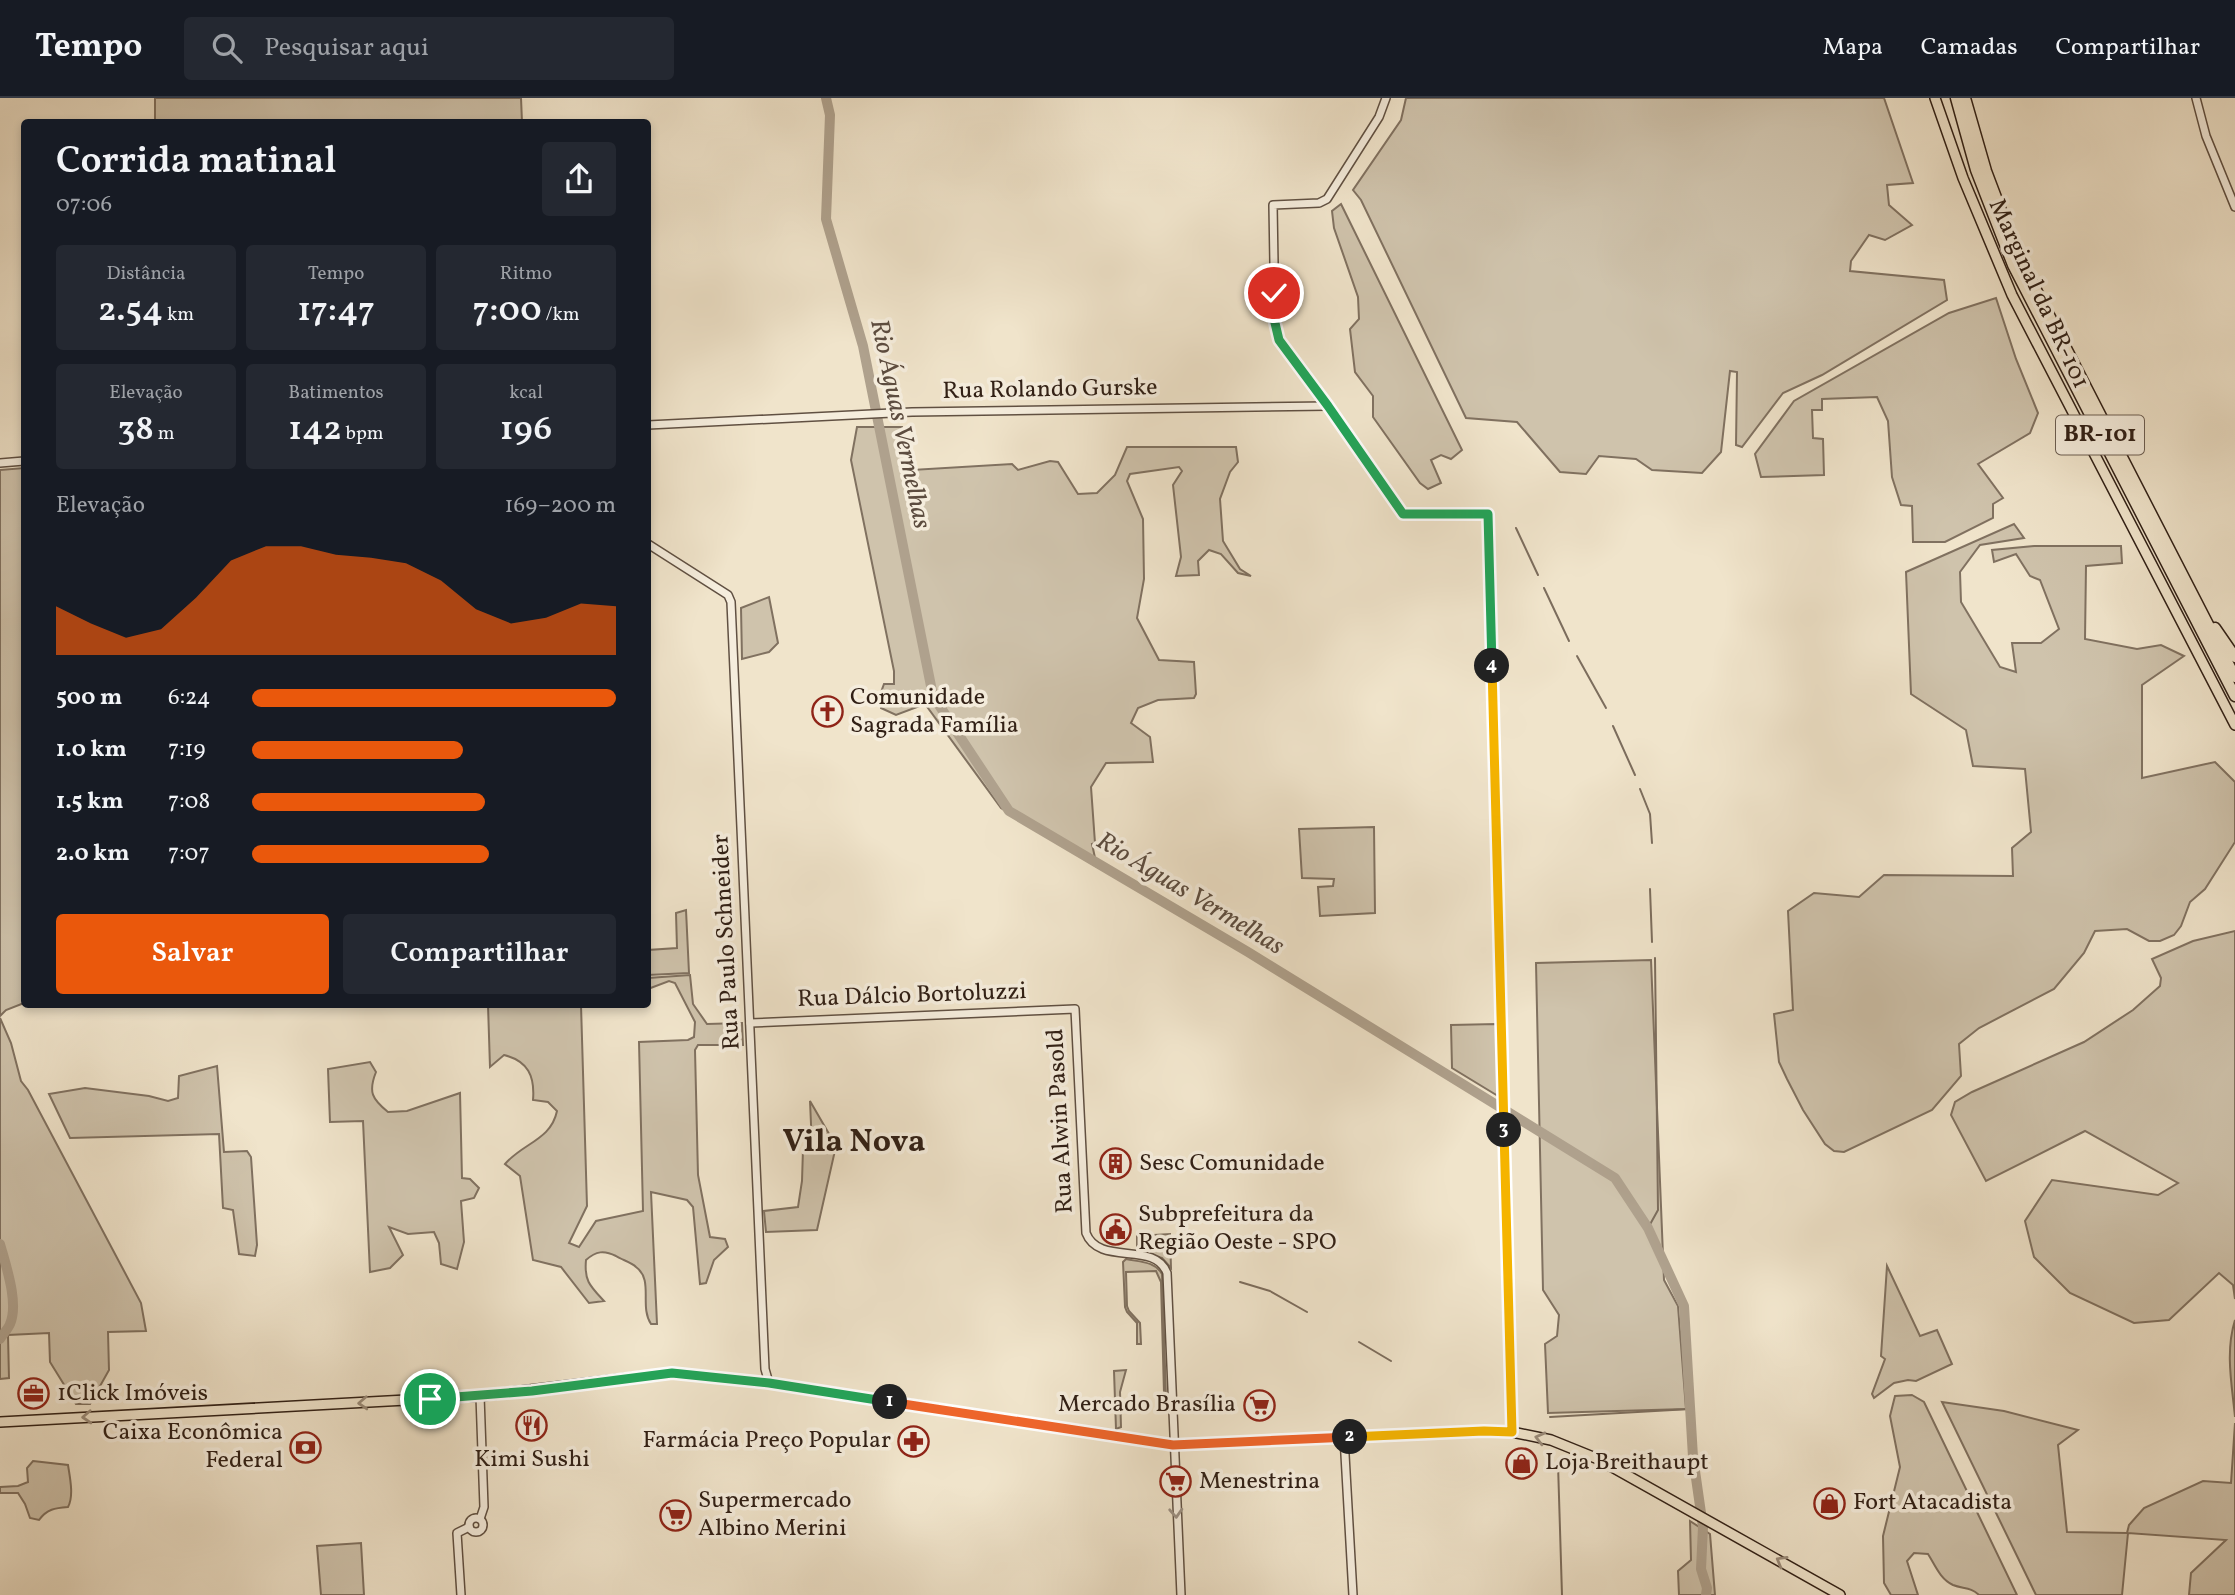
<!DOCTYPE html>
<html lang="pt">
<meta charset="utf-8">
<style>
:root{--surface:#171b24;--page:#242831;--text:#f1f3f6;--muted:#9ea1a6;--line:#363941;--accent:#ea580c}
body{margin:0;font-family:Vollkorn,serif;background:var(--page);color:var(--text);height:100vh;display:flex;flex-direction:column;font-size:26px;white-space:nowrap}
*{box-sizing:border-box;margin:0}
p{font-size:23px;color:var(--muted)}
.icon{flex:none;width:38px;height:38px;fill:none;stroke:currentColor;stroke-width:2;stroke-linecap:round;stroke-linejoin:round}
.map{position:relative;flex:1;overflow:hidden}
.sheet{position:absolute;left:21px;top:21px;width:630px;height:889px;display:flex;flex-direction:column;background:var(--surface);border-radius:7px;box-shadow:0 4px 10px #0003}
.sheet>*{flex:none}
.pin{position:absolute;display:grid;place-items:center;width:60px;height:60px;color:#fff;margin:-30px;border:4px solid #fff;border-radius:50%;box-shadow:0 2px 7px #0007}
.km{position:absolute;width:35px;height:35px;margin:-18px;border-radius:50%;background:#222;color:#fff;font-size:19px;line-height:35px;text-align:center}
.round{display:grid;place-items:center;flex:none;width:74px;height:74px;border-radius:7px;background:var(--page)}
.head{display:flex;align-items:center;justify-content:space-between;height:119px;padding:0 35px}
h1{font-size:38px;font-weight:600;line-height:52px}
.figures{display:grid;grid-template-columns:repeat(3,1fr);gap:10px;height:119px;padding:7px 35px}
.figures div{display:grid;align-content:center;border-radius:7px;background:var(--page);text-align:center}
.figures b{font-size:35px;font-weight:600}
.figures small{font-size:19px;font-weight:400}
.figures p{font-size:19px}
.chart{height:196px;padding:14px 35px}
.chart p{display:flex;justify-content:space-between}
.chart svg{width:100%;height:126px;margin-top:7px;fill:var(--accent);opacity:.7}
.cta{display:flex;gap:14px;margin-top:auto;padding:14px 35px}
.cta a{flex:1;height:80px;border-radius:7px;background:var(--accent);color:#fff;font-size:28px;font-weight:600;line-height:80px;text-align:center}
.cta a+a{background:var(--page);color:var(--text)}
ul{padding:0 35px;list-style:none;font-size:23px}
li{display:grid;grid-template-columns:112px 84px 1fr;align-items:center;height:52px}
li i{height:18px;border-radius:9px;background:var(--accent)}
header{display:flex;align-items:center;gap:42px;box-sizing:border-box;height:98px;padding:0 35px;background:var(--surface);border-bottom:2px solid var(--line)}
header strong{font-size:33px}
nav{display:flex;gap:38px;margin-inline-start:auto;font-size:24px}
.search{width:490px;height:63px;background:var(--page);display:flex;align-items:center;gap:18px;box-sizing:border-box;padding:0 24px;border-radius:7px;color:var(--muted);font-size:26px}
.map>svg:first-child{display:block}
</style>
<header>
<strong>Tempo</strong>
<div class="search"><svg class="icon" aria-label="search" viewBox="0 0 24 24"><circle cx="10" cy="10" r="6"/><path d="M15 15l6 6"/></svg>Pesquisar aqui</div>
<nav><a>Mapa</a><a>Camadas</a><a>Compartilhar</a></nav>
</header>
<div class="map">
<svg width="2235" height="1497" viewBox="0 0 2235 1497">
<rect width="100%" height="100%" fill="#f0e4cb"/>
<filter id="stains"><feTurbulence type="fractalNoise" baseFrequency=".00286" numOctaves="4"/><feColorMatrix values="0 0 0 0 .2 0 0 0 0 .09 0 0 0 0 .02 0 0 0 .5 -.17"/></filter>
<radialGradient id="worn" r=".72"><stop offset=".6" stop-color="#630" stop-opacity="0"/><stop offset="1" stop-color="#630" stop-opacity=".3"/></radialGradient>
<g fill="#cfc3ac" stroke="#807160" stroke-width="2">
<polygon points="155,0 521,0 522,24 155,24"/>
<polygon points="1406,0 1884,0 1913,85 1887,87 1889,107 1912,127 1885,142 1869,137 1851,163 1850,173 1944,182 1947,202 1822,277 1783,295 1742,349 1736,347 1737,274 1730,273 1721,354 1702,375 1652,372 1636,361 1599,358 1586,376 1560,374 1517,324 1466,320 1361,102 1353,92 1401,22"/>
<polygon points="1341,106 1462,352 1451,361 1441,357 1431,362 1441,385 1428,391 1420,385 1373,319 1373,298 1355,274 1350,231 1359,221 1358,199 1334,130 1332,113"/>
<polygon points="1996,200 2016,261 2038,315 2030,335 1978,366 2003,400 1993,406 1993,420 1945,444 1913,444 1912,408 1901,407 1892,379 1888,323 1877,299 1822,301 1822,312 1812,312 1813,340 1823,341 1824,377 1761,379 1755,356 1794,303 1949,215"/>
<polygon points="857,329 902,329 912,372 1012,366 1018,372 1050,363 1058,364 1078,396 1097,395 1115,377 1127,349 1236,349 1238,364 1230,374 1220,401 1223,443 1240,471 1251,478 1238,475 1221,456 1209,452 1198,463 1199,477 1176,478 1181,459 1173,387 1182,373 1179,369 1130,376 1127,383 1143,421 1144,481 1137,520 1159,562 1194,564 1196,596 1194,600 1158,602 1138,610 1131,625 1150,639 1153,664 1106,665 1091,689 1095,745 1092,746 1097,769 1001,710 925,606 896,617 881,610 880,597 884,586 894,586 894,573 851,362"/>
<polygon points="24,370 24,905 6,912 0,918 0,372"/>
<polygon points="2014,426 2024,440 1980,447 1960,474 1961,504 2000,569 2016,574 2012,545 2041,545 2059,531 2040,482 2030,478 2016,456 1994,464 1992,452 2034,448 2121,448 2122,465 2086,468 2085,541 2137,551 2161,547 2184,558 2142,587 2142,680 2215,664 2235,684 2235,744 2205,791 2190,804 2181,828 2174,837 2160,843 2149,843 2127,831 2095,833 2084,855 2054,891 1979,930 1959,946 1961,978 1932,1012 1844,1054 1834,1053 1825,1046 1803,1012 1787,981 1779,964 1774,916 1793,912 1788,813 1814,795 1859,799 1884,777 2013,778 2012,750 2031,734 2025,671 1973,668 1966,632 1911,596 1906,474"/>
<polygon points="769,499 778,545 769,554 742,561 741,510"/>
<polygon points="1374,729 1375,815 1320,818 1318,789 1333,788 1334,781 1302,780 1299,731"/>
<polygon points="686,812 689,875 648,877 648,852 677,850 676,815"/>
<polygon points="2235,833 2235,1201 2233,1187 2219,1175 2169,1222 2134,1225 2070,1195 2034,1159 2025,1123 2052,1082 2158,1097 2178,1085 2085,1033 1986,1083 1951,1017 1955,1004 1972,994 2084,944 2133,912 2160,888 2161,880 2152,861 2193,843"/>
<polygon points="1651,862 1664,1182 1678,1208 1686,1311 1548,1315 1545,1246 1557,1238 1559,1217 1543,1192 1536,865"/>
<path d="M 690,877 L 693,906 L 707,926 L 742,925 L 743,947 L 698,947 L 695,952 L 698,1077 L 710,1139 L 725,1141 L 728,1149 L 714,1162 L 706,1185 L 700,1186 L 693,1109 L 687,1102 L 651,1094 L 657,1226 L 651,1226 C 639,1208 654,1182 636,1169 C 631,1164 622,1162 616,1158 C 604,1152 596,1153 586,1162 C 584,1183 590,1188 604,1203 L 589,1205 L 561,1169 L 533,1162 L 520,1078 L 505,1066 C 523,1045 551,1042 557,1013 L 548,1004 L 533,1002 C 535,978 528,963 504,957 L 490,969 L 488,907 L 581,907 L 587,1108 L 569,1145 L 579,1149 L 596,1123 L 643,1113 L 639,944 L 688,942 L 694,939 L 695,924 L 675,885 L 669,883 L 648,891 L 648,880 Z"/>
<polygon points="0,920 11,945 21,983 28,992 141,1205 146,1233 108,1234 109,1272 90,1306 76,1306 50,1264 49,1235 8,1237 9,1280 0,1281"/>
<polygon points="1496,926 1498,998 1452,970 1451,927"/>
<path d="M 370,964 L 376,974 C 368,994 372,1001 388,1014 L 407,1013 L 460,995 L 462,1080 L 470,1081 L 479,1090 L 474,1100 L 461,1103 L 464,1144 L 457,1171 L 441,1166 L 439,1145 L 434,1134 L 408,1136 L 389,1129 L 403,1157 L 390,1170 L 370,1174 L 363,1023 L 330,1024 L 328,971 Z"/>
<polygon points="217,968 224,1054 247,1053 251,1059 257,1147 255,1158 239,1156 233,1112 223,1110 219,1036 70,1040 49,996 85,990 149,998 168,1003 178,1000 179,978"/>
<polygon points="810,1003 836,1048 817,1132 766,1134 764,1113 798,1109 802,1083 803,1051 812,1049"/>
<polygon points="1170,1136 1171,1170 1162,1160 1137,1154 1137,1138"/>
<path d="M 1126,1161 C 1139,1164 1155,1163 1162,1176 L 1166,1299 L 1164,1295 L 1161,1184 L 1156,1173 L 1126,1174 L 1127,1208 L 1129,1213 L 1140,1225 L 1141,1246 L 1137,1246 L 1137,1225 L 1127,1214 L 1125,1209 L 1123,1164 Z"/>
<polygon points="1887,1168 1920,1238 1937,1232 1952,1266 1916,1283 1908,1282 1894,1285 1874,1300 1872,1296 1885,1261 1881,1258"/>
<path d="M 2235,1222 L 2235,1319 C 2232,1287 2225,1254 2235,1222 Z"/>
<polygon points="1126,1272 1120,1294 1121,1329 1116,1331 1114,1273"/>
<path d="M 1912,1297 L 1924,1304 L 2017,1497 L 1979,1497 C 1971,1489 1963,1491 1953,1487 C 1940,1481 1935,1467 1928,1456 L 1914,1455 L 1907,1463 L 1918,1497 L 1891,1497 L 1884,1485 L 1883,1438 L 1900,1369 L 1890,1318 L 1895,1298 Z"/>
<polygon points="1942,1304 2004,1313 2078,1332 2058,1347 2067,1434 2127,1435 2129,1427 2144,1410 2203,1383 2231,1385 2235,1325 2235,1497 2189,1497 2191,1475 2226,1442 2128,1435 2122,1497 2036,1497"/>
<path d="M 33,1363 L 68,1367 C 70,1380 74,1398 68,1409 C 55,1410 47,1411 39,1422 L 30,1420 L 25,1406 L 18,1395 L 0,1395 L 0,1389 L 18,1388 L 28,1384 L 27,1370 Z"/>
<polygon points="1690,1423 1710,1436 1715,1497 1679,1497 1678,1473 1691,1462"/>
<polygon points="361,1445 364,1497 321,1497 317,1448"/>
</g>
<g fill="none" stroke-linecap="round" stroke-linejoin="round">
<g stroke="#7c6d5d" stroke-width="2">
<polyline points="1516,430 1538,477"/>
<polyline points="1544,490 1569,543"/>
<polyline points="1577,558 1606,610"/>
<polyline points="1613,628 1635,677"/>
<polyline points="1640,691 1650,716 1652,745"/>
<polyline points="1650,791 1652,844"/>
<polyline points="1648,1130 1658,1112 1655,860"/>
<polyline points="1240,1184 1270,1193 1307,1214"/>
<polyline points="1359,1244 1391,1263"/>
<polyline points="1550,1319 1690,1311"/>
<polyline points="1558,1366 1562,1497"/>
</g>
<g stroke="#afa18d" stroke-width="10">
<polyline points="826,0 830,17 826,121 863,248 933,598 1009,713 1248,854 1615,1080 1648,1130 1684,1208 1693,1359 1703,1429 1701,1471 1707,1490 1706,1497"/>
<path d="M 0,1146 C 6,1168 19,1205 10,1226 C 8,1231 3,1236 0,1241"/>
</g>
<defs>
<g id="minor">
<polyline points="1386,0 1379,19 1327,101 1319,105 1273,107 1275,225 1279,242 1328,308 1403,416 1488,416 1512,1334"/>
<polyline points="2196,0 2206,38 2235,109"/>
<polyline points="648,327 912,314 1328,308"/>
<polyline points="0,365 24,363"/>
<polyline points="648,446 728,497 731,504 765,1271 769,1285"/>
<path d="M 750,925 L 1075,911 L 1086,1135 C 1099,1169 1155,1142 1167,1175 L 1181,1497"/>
<polyline points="480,1298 484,1409 480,1421"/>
<polyline points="1344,1339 1353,1497"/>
<circle cx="476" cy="1427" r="7"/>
<polyline points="461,1497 457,1435 469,1429"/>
</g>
<g id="major">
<polyline points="1935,0 1963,80 2012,197 2235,627"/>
<polyline points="0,1324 480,1298 672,1275 769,1285 1173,1347 1459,1334 1512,1334 1551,1342 1598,1361 1840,1497"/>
</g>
<g id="highway">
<polyline points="1956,0 1976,72 2013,167 2235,598"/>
<polyline points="1965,0 1986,73 2017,155 2235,579"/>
<polyline points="2215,530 2235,559"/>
</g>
</defs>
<use href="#minor" stroke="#605042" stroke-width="10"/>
<use href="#major" stroke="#301f15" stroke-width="12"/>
<use href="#highway" stroke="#301f15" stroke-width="13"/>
<use href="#minor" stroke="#f5eddd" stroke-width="7"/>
<use href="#major" stroke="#f0e4cb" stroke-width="9"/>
<use href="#highway" stroke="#f0e4cb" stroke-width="10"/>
</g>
<defs><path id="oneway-chevron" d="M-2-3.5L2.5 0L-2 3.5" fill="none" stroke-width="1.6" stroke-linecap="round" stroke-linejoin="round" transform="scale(1.75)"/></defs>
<g stroke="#9a8b79">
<use href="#oneway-chevron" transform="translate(363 1305) rotate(177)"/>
<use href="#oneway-chevron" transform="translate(87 1319) rotate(177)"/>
<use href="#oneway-chevron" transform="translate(1540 1340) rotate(-166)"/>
<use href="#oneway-chevron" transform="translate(1781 1463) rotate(-150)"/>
</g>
<use stroke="#9c9083" href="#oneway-chevron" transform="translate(1176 1415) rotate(87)"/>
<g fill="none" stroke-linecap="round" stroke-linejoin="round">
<defs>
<polyline id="split-1" points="430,1301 532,1293 672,1275 769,1285 890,1304"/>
<polyline id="split-2" points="890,1304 1173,1347 1350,1339"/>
<polyline id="split-3" points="1350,1339 1484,1333 1512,1334 1504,1032"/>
<polyline id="split-4" points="1492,568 1504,1032"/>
<polyline id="split-5" points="1274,195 1275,225 1279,242 1328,308 1403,416 1488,416 1492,568"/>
</defs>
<use href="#split-1" stroke="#fff" stroke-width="14"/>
<use href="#split-2" stroke="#fff" stroke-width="14"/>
<use href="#split-3" stroke="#fff" stroke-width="14"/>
<use href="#split-4" stroke="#fff" stroke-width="14"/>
<use href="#split-5" stroke="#fff" stroke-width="14"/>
<use href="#split-1" stroke="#22a559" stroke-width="9"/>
<use href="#split-2" stroke="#f0652b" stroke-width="9"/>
<use href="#split-3" stroke="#f5b400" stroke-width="9"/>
<use href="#split-4" stroke="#f5b400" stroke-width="9"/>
<use href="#split-5" stroke="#22a559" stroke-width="9"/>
</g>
<defs>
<symbol id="church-ring" viewBox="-11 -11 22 22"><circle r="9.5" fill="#f5eddd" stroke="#8f2418" stroke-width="1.5"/><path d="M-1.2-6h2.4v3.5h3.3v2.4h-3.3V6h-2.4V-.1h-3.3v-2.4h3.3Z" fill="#8f2418"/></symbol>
<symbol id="building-ring" viewBox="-11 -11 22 22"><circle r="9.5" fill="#f5eddd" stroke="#8f2418" stroke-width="1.5"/><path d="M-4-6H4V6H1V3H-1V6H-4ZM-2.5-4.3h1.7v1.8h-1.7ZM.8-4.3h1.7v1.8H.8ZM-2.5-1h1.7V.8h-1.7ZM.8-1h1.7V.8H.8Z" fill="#8f2418"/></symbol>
<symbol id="civic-ring" viewBox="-11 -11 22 22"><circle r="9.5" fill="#f5eddd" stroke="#8f2418" stroke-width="1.5"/><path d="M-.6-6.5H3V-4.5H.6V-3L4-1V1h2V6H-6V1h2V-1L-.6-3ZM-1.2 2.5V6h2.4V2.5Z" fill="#8f2418"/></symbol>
<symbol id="office-ring" viewBox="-11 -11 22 22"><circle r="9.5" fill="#f5eddd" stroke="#8f2418" stroke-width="1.5"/><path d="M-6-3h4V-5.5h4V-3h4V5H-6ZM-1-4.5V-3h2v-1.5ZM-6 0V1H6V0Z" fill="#8f2418"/></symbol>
<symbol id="supermarket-ring" viewBox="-11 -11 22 22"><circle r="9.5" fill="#f5eddd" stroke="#8f2418" stroke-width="1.5"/><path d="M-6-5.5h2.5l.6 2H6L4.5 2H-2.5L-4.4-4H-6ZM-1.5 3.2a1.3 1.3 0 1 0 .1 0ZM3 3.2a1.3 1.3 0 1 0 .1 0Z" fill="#8f2418"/></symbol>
<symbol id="restaurant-ring" viewBox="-11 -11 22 22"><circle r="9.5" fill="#f5eddd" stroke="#8f2418" stroke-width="1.5"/><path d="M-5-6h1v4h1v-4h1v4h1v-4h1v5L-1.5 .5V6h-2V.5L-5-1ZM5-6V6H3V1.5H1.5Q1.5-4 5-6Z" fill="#8f2418"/></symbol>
<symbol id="pharmacy-ring" viewBox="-11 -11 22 22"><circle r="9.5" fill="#f5eddd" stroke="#8f2418" stroke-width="1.5"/><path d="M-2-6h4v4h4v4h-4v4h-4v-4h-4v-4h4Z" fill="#8f2418"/></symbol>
<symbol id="bank-ring" viewBox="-11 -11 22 22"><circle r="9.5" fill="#f5eddd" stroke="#8f2418" stroke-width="1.5"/><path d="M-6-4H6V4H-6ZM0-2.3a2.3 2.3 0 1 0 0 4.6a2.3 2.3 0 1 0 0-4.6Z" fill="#8f2418"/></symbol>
<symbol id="shop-ring" viewBox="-11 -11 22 22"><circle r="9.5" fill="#f5eddd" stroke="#8f2418" stroke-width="1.5"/><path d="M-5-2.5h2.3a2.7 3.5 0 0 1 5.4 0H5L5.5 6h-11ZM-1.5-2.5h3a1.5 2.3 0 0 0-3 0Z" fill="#8f2418"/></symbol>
</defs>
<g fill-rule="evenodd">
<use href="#church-ring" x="810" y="596" width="35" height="35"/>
<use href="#building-ring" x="1098" y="1048" width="35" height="35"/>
<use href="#civic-ring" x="1098" y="1114" width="35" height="35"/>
<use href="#office-ring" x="16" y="1278" width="35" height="35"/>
<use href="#supermarket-ring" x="1242" y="1290" width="35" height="35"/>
<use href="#restaurant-ring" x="514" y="1310" width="35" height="35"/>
<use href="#pharmacy-ring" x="896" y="1326" width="35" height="35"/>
<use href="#bank-ring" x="288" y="1332" width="35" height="35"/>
<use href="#shop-ring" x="1504" y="1348" width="35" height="35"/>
<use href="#supermarket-ring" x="1158" y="1366" width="35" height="35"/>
<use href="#shop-ring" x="1812" y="1388" width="35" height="35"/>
<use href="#supermarket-ring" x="658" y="1400" width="35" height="35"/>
</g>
<g text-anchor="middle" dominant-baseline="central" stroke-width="7" stroke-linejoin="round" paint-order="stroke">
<rect fill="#f5eddd" stroke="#6b5d51" stroke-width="2" x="2056" y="317.5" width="88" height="39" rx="5"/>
<g font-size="23" font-weight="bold" fill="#301f15">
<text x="2100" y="337">BR-101</text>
</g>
<g font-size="24" fill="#301f15" stroke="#f5eddd">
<text transform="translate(2038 196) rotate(65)">Marginal da BR-101</text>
<text transform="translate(1050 292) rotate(-1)">Rua Rolando Gurske</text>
<text transform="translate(727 844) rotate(-93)">Rua Paulo Schneider</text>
<text transform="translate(912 898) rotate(-2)">Rua Dálcio Bortoluzzi</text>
<text transform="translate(1061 1023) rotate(-93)">Rua Alwin Pasold</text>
</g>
<g font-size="24" fill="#301f15" stroke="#f5eddd" text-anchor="start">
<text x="850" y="600">Comunidade<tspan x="850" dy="28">Sagrada Família</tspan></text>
<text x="1139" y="1066">Sesc Comunidade</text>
<text x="1138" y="1117">Subprefeitura da<tspan x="1138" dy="28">Região Oeste - SPO</tspan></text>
<text x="57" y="1296">1Click Imóveis</text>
<text x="1236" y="1307" text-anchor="end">Mercado Brasília</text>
<text x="283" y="1335" text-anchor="end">Caixa Econômica<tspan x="283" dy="28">Federal</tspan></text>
<text x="891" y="1343" text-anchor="end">Farmácia Preço Popular</text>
<text x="532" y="1362" text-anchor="middle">Kimi Sushi</text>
<text x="1545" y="1365">Loja Breithaupt</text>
<text x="1199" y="1384">Menestrina</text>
<text x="698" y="1403">Supermercado<tspan x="698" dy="28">Albino Merini</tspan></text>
<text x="1853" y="1405">Fort Atacadista</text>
</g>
<g font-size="26" font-style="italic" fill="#5c4c3f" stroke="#f5eddd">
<text transform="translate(900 326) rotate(78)">Rio Águas Vermelhas</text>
<text transform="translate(1190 796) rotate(31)">Rio Águas Vermelhas</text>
</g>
<g font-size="32" font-weight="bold" fill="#301f15" stroke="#f5eddd">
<text x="854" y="1045">Vila Nova</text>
</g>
</g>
<rect width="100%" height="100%" filter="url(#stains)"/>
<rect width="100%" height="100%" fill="url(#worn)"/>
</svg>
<div class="pin" style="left:430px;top:1301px;background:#1e9e55"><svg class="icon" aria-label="arrive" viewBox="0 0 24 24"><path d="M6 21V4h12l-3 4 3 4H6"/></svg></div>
<div class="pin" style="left:1274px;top:195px;background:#d93025"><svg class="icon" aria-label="check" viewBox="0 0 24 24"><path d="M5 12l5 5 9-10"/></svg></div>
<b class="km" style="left:890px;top:1304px">1</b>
<b class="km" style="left:1350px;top:1339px">2</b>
<b class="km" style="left:1504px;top:1032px">3</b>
<b class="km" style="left:1492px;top:568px">4</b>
<section class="sheet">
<div class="head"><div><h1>Corrida matinal</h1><p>07:06</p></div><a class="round"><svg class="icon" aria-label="share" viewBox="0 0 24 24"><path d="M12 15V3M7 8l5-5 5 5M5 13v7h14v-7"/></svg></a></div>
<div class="figures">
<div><p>Distância</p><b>2.54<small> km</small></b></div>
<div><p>Tempo</p><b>17:47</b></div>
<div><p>Ritmo</p><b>7:00<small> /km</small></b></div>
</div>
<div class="figures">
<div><p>Elevação</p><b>38<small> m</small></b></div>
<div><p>Batimentos</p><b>142<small> bpm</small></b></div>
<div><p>kcal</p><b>196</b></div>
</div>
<div class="chart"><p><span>Elevação</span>169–200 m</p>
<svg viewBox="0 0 160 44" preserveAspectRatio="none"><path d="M0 44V27L10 33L20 38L30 35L40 24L50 11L60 6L70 6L80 9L90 10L100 12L110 18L120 28L130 33L140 31L150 26L160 27V44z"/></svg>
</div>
<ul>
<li><b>500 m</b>6:24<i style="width:100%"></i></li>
<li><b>1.0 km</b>7:19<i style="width:58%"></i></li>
<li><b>1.5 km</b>7:08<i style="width:64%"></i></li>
<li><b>2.0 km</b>7:07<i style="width:65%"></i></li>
</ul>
<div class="cta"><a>Salvar</a><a>Compartilhar</a></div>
</section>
</div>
